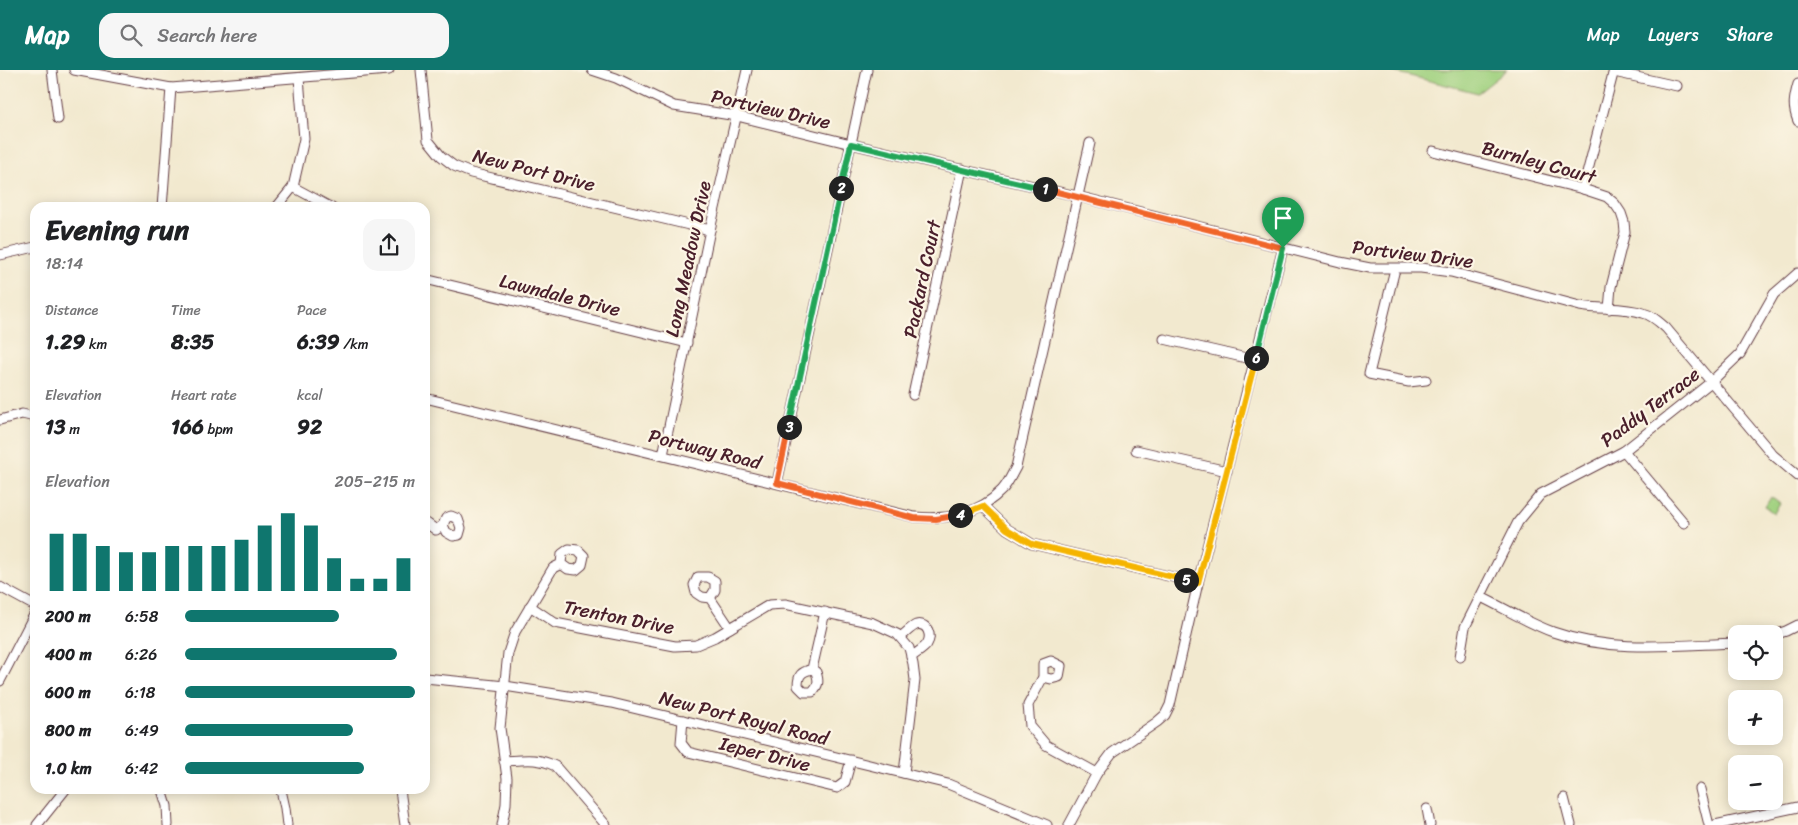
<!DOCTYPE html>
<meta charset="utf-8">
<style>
:root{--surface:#fff;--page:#f6f6f6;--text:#202124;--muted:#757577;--accent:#0f766e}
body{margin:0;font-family:Sriracha,sans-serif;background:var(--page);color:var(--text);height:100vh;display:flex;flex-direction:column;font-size:19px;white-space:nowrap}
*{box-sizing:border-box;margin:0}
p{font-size:16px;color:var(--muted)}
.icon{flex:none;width:28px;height:28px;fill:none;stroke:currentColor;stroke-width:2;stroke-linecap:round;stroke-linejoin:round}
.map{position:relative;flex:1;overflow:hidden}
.panel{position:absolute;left:30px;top:132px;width:400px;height:592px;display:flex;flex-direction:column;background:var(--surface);border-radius:15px;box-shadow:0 2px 12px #0003}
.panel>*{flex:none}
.buttons{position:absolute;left:1728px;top:555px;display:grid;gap:10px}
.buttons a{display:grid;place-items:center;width:55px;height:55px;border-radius:10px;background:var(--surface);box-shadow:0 2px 12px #0003;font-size:25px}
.pin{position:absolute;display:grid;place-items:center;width:42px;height:42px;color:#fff;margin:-51px -21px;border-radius:50% 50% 50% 0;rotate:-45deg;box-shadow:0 0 5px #0007}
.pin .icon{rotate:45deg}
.km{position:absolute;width:25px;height:25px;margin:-12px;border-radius:50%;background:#222;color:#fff;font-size:14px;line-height:25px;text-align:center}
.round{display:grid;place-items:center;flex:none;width:52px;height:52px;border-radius:15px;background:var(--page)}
.overview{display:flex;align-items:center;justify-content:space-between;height:85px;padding:0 15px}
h1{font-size:28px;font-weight:800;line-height:38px}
.stats{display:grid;grid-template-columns:repeat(3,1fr);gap:8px;height:85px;padding:5px 15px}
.stats div{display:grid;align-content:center}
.stats b{font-size:21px;font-weight:800}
.stats small{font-size:14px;font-weight:400}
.stats p{font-size:14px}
.chart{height:140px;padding:10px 15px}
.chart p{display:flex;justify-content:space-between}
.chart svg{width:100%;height:90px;margin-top:5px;stroke:var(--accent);stroke-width:6}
ul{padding:0 15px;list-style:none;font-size:16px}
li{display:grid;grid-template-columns:80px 60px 1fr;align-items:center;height:38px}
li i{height:12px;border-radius:6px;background:var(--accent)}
header{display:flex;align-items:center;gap:30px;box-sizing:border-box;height:70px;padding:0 25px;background:var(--accent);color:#fff}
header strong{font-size:24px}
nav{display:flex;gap:28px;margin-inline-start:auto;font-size:18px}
.search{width:350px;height:45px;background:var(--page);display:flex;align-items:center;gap:12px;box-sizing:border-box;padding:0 18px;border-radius:15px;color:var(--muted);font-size:19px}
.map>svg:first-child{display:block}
</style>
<header>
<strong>Map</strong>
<div class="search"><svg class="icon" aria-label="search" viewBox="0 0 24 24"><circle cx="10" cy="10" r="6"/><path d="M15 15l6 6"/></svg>Search here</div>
<nav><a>Map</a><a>Layers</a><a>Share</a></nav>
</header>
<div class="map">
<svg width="1798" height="755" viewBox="0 0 1798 755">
<rect width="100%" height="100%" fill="#fcf5e5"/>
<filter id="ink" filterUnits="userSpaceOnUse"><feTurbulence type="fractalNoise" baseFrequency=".02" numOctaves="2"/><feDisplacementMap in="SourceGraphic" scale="10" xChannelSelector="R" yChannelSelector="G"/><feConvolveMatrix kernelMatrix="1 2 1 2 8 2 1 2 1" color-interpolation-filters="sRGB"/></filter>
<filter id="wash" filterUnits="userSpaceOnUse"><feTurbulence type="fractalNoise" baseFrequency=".0096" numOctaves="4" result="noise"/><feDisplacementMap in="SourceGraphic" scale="20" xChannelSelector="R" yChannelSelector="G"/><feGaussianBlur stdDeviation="1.12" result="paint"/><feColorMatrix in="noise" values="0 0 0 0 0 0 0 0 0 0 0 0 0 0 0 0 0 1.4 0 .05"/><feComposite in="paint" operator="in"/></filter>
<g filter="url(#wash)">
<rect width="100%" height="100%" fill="#f2e9cf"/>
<g fill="#a1d180" stroke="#767856">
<polygon points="1386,0 1507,0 1478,23"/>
<polygon points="1771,427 1780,434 1774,443 1765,437"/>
</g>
</g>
<g filter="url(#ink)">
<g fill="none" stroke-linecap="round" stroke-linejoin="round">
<defs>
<g id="minor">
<polyline points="52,0 58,49"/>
<polyline points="74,0 171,18 389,0"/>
<polyline points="421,0 428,70 441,86 454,96 471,103 710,160"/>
<path d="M 592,0 L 616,8 L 674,36 L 737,46 L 851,74 L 1077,126 L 1340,192 L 1370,198 L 1421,198 L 1451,202 L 1580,236 C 1601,240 1623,236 1643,243 C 1652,245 1659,252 1666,258 L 1773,385 L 1798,406"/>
<polyline points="1614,2 1677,16"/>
<path d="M 1798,14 C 1794,28 1792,37 1798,51"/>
<polyline points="1433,81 1583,119 1607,127 1615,134 1621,143 1624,152 1625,162 1611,217 1609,239"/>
<polyline points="293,117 332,138"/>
<polyline points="1583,119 1614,0"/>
<polyline points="162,138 171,18"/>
<polyline points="276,138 293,117 304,69 299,8"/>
<polyline points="0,185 35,177"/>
<polyline points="1395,199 1369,304 1409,312 1426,310"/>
<polyline points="425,209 687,273"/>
<polyline points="1164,269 1255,290"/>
<polyline points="913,325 962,99"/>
<path d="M 425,328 L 914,447 C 947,450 978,445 1002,420 C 1008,414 1012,404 1016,397 L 1090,73"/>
<polyline points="0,350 22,344 35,347"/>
<polyline points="1136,380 1227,401"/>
<polyline points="1624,381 1684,453"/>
<polyline points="663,385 710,160 747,0"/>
<polyline points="777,413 867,0"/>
<polyline points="983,436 1007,459 1032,474 1198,513"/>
<polyline points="425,452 436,460 443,455 446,448 451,446 458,449 461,458 459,465 453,466 446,462 443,455"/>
<polyline points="0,517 35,536"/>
<path d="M 1481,527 C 1504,538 1528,553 1553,562 C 1612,583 1675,575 1736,573"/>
<polyline points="710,528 715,520 715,511 708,507 698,507 694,515 696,523 702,527 710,528 730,558"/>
<polyline points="530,536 555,553 675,576 696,575 715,567 769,535 785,534 873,553 897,564 909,578 913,594 915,610 904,703"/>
<polyline points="1774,565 1786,561 1798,555"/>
<path d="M 900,567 C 905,564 911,557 916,555 C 928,552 932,566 927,574 C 924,579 916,583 911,587"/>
<polyline points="1460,587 1465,557 1518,452 1541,424 1624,381 1711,312 1740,284 1774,224 1798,203"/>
<path d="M 812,599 L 816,602 C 819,611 819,615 812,622 L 804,622 L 798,616 C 798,605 801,602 812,599 L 825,542"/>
<polyline points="1043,607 1051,609 1059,607 1061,596 1051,591 1043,594 1043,607 1028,635 1030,656 1046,675 1097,703"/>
<polyline points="425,608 505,616 612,633 948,714 1047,755"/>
<polyline points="0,611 35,543"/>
<polyline points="683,650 681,673 688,682 837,718 845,712 851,690"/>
<path d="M 504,691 C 523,690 538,687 555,696 L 606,755"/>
<polyline points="1700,719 1709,755"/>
<polyline points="162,720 167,736 168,755"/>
<polyline points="281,720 285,738 287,755"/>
<polyline points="400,720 405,755"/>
<polyline points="1564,728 1571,755"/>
<polyline points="1427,739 1430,755"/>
<polyline points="37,755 65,720"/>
<polyline points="502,755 506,734 507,708 500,658 508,583 515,562 553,498 561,494 562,484 569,479 578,480 584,486 582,495 576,500 568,499 561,494"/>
<polyline points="1069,755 1097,703 1112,683 1157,652 1165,645 1170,635 1198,513 1283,178"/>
<polyline points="1715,755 1798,737"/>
</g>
</defs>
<use href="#minor" stroke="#633d44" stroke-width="11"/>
<use href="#minor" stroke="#fff" stroke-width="9"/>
</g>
</g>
<g fill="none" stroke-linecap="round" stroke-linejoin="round" filter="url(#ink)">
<defs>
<polyline id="split-1" points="1045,119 1283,178"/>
<polyline id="split-2" points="841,118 851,74 1045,119"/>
<polyline id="split-3" points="789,357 841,118"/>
<polyline id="split-4" points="789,357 777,413 914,448 936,449 960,445"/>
<polyline id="split-5" points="960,445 983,436 1007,459 1032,474 1186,510"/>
<polyline id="split-6" points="1186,510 1198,513 1256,288"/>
<polyline id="split-7" points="1256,288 1283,178"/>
</defs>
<use href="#split-1" stroke="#fff" stroke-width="10"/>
<use href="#split-2" stroke="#fff" stroke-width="10"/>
<use href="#split-3" stroke="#fff" stroke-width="10"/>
<use href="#split-4" stroke="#fff" stroke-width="10"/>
<use href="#split-5" stroke="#fff" stroke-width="10"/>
<use href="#split-6" stroke="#fff" stroke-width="10"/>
<use href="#split-7" stroke="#fff" stroke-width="10"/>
<use href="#split-1" stroke="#f0652b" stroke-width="6"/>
<use href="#split-2" stroke="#22a559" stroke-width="6"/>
<use href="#split-3" stroke="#22a559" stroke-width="6"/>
<use href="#split-4" stroke="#f0652b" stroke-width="6"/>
<use href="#split-5" stroke="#f5b400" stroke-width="6"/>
<use href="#split-6" stroke="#f5b400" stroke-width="6"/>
<use href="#split-7" stroke="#22a559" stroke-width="6"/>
</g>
<g text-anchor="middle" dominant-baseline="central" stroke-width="4.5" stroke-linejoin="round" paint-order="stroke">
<g font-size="19" fill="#4a1f2b" stroke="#fcf5e5">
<text transform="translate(771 39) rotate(13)">Portview Drive</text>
<text transform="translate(1539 92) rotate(15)">Burnley Court</text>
<text transform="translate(534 100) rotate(14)">New Port Drive</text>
<text transform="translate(1413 184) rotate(7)">Portview Drive</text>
<text transform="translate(688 189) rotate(-78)">Long Meadow Drive</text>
<text transform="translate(922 209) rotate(-78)">Packard Court</text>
<text transform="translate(560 225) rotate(14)">Lawndale Drive</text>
<text transform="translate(1650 337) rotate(-37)">Paddy Terrace</text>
<text transform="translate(705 379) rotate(14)">Portway Road</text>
<text transform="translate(619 547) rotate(11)">Trenton Drive</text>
<text transform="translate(744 648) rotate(14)">New Port Royal Road</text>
<text transform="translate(765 684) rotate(14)">Ieper Drive</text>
</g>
</g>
</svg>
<div class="buttons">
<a><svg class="icon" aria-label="locate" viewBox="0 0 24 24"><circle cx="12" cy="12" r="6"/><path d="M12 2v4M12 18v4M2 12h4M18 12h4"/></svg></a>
<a>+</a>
<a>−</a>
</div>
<div class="pin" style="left:1283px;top:178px;background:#1e9e55"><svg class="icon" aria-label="arrive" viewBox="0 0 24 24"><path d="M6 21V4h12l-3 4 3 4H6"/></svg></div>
<b class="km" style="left:1045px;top:119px">1</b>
<b class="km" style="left:841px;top:118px">2</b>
<b class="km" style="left:789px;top:357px">3</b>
<b class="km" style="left:960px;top:445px">4</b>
<b class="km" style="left:1186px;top:510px">5</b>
<b class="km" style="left:1256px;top:288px">6</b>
<section class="panel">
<div class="overview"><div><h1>Evening run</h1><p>18:14</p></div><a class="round"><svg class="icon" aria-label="share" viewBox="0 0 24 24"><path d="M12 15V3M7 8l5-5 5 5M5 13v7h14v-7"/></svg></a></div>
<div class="stats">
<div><p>Distance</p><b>1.29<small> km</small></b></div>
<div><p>Time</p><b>8:35</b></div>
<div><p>Pace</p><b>6:39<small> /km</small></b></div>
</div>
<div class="stats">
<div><p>Elevation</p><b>13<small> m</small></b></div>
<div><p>Heart rate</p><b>166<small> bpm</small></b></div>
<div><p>kcal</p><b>92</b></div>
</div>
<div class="chart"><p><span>Elevation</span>205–215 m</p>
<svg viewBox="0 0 160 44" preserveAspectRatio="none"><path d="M5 44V16M15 44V16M25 44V22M35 44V25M45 44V25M55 44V22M65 44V22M75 44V22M85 44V19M95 44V12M105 44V6M115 44V12M125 44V28M135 44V38M145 44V38M155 44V28"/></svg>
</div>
<ul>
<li><b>200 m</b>6:58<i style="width:67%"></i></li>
<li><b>400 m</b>6:26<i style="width:92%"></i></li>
<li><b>600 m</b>6:18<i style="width:100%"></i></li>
<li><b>800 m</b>6:49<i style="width:73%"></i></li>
<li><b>1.0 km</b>6:42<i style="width:78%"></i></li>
</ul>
</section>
</div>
